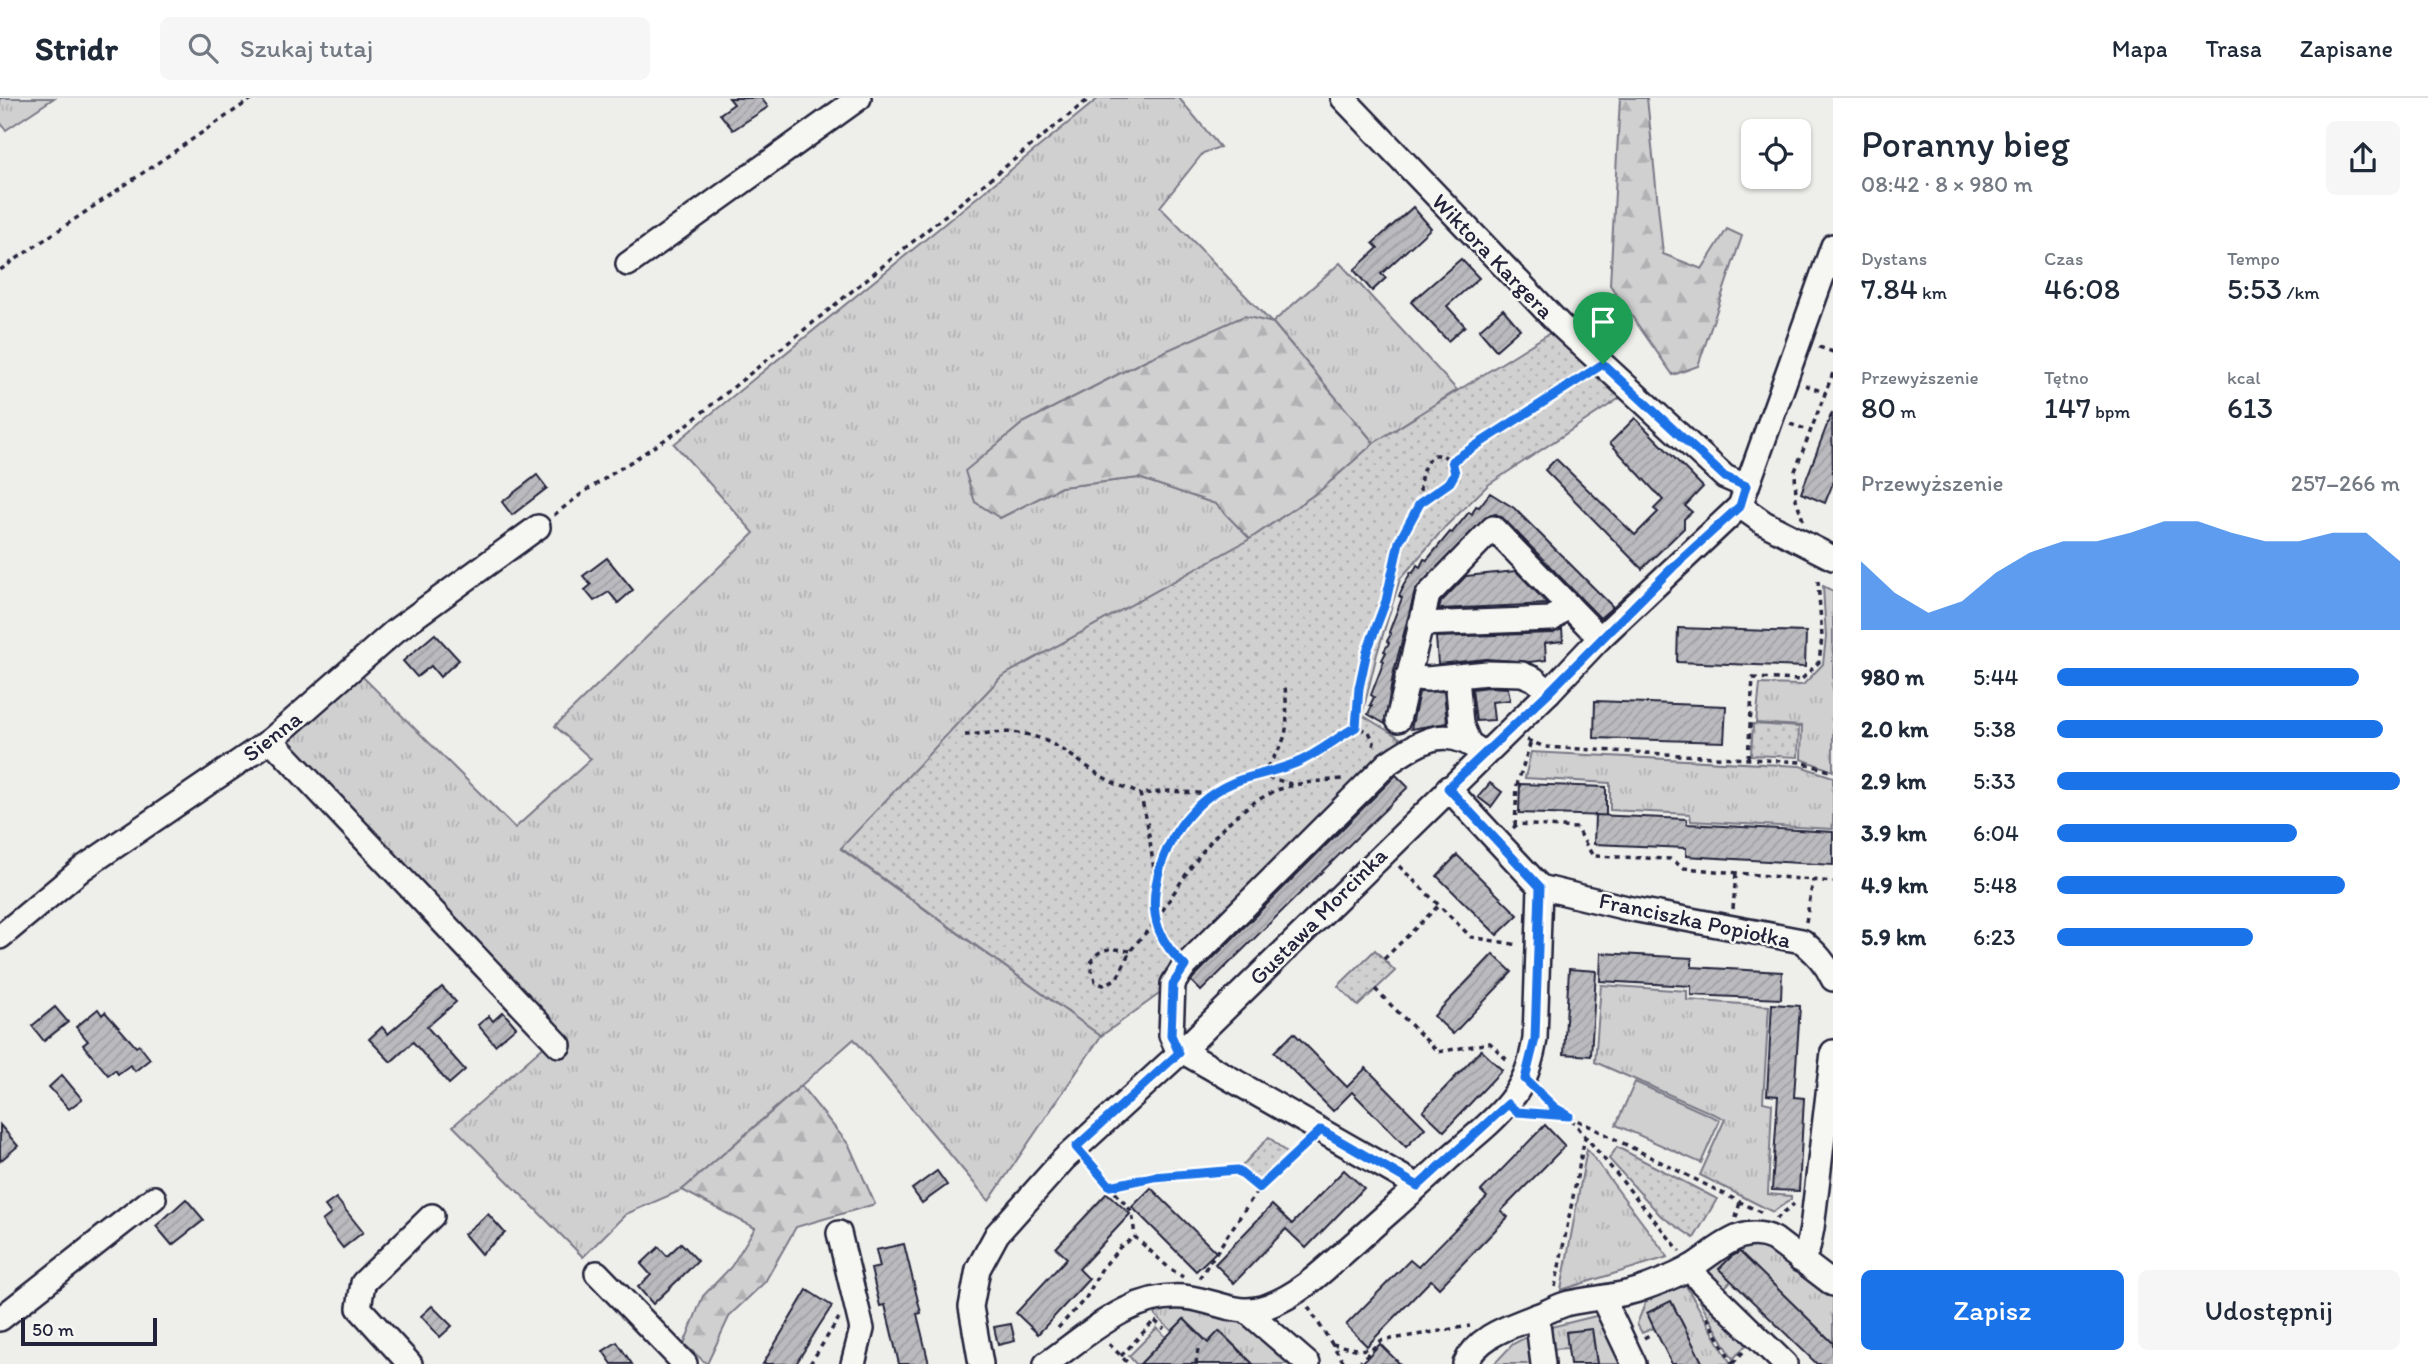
<!DOCTYPE html>
<html lang="pl">
<meta charset="utf-8">
<style>
:root{--surface:#fff;--page:#f6f6f7;--text:#1f2937;--muted:#747a83;--line:#e0e1e3;--accent:#1a73e8}
body{margin:0;font-family:Itim,sans-serif;background:var(--page);color:var(--text);height:100vh;display:flex;flex-direction:column;font-size:26px;white-space:nowrap}
*{box-sizing:border-box;margin:0}
p{font-size:23px;color:var(--muted)}
.icon{flex:none;width:38px;height:38px;fill:none;stroke:currentColor;stroke-width:2;stroke-linecap:round;stroke-linejoin:round}
.map{position:relative;flex:1;overflow:hidden}
.sheet{display:flex;flex-direction:column;background:var(--surface);width:595px}
.sheet>*{flex:none}
.controls{position:absolute;left:1741px;top:21px;display:grid;gap:14px}
.controls a{display:grid;place-items:center;width:70px;height:70px;border-radius:10px;background:var(--surface);box-shadow:0 2px 5px #0004;font-size:35px}
.scale{position:absolute;left:21px;bottom:18px;width:136px;box-sizing:border-box;padding-left:7px;border:4px solid #22223b;border-top:0;font-size:19px;line-height:24px;white-space:nowrap;color:#22223b;-webkit-text-stroke:5px #f6f6f2;paint-order:stroke}
.pin{position:absolute;display:grid;place-items:center;width:60px;height:60px;color:#fff;margin:-72px -30px;border-radius:50% 50% 50% 0;rotate:-45deg;box-shadow:0 0 7px #0007}
.pin .icon{rotate:45deg}
.round{display:grid;place-items:center;flex:none;width:74px;height:74px;border-radius:10px;background:var(--page)}
.overview{display:flex;align-items:center;justify-content:space-between;height:119px;padding:0 28px}
h1{font-size:38px;font-weight:600;line-height:52px}
.figures{display:grid;grid-template-columns:repeat(3,1fr);gap:10px;height:119px;padding:7px 28px}
.figures div{display:grid;align-content:center}
.figures b{font-size:30px;font-weight:600}
.figures small{font-size:19px;font-weight:400}
.figures p{font-size:19px}
.chart{height:196px;padding:14px 28px}
.chart p{display:flex;justify-content:space-between}
.chart svg{width:100%;height:126px;margin-top:7px;fill:var(--accent);opacity:.7}
.cta{display:flex;gap:14px;margin-top:auto;padding:14px 28px}
.cta a{flex:1;height:80px;border-radius:10px;background:var(--accent);color:#fff;font-size:28px;font-weight:600;line-height:80px;text-align:center}
.cta a+a{background:var(--page);color:var(--text)}
ul{padding:0 28px;list-style:none;font-size:23px}
li{display:grid;grid-template-columns:112px 84px 1fr;align-items:center;height:52px}
li i{height:18px;border-radius:9px;background:var(--accent)}
header{display:flex;align-items:center;gap:42px;box-sizing:border-box;height:98px;padding:0 35px;background:var(--surface);border-bottom:2px solid var(--line)}
header strong{font-size:33px}
nav{display:flex;gap:38px;margin-inline-start:auto;font-size:24px}
.search{width:490px;height:63px;background:var(--page);display:flex;align-items:center;gap:18px;box-sizing:border-box;padding:0 24px;border-radius:10px;color:var(--muted);font-size:26px}
main{display:flex;flex:1;min-height:0}
.map>svg:first-child{display:block}
</style>
<header>
<strong>Stridr</strong>
<div class="search"><svg class="icon" aria-label="search" viewBox="0 0 24 24"><circle cx="10" cy="10" r="6"/><path d="M15 15l6 6"/></svg>Szukaj tutaj</div>
<nav><a>Mapa</a><a>Trasa</a><a>Zapisane</a></nav>
</header>
<main>
<div class="map">
<svg width="1833" height="1266" viewBox="0 0 1833 1266">
<defs>
<pattern id="grass-tufts" width="24" height="20" patternUnits="userSpaceOnUse" patternTransform="scale(1.75)"><rect width="24" height="20" fill="#d0d0d1"/><path d="M3 7l-1-3M5 7V3M7 7l1-3M15 17l-1-3M17 17v-4M19 17l1-3" fill="none" stroke="#b2b2b4"/></pattern>
<pattern id="forest-firs" width="22" height="20" patternUnits="userSpaceOnUse" patternTransform="scale(1.75)"><rect width="22" height="20" fill="#d0d0d1"/><path d="M5 1l3.5 6h-7zM16 11l3.5 6h-7z" fill="#b2b2b4"/></pattern>
<pattern id="park-dots" width="8" height="8" patternUnits="userSpaceOnUse" patternTransform="scale(1.75)"><rect width="8" height="8" fill="#d0d0d1"/><path d="M2 2h.1M6 6h.1" fill="none" stroke="#b2b2b4" stroke-width="1.8" stroke-linecap="round"/></pattern>
<pattern id="building-hatch" width="6" height="6" patternUnits="userSpaceOnUse" patternTransform="scale(1.75)"><rect width="6" height="6" fill="#bbbbbf"/><path d="M-1 1l2-2M0 6l6-6M5 7l2-2" fill="none" stroke="#a0a0a5"/></pattern>
</defs>
<rect width="100%" height="100%" fill="#eeeeeb"/>
<filter id="ink" filterUnits="userSpaceOnUse"><feTurbulence type="fractalNoise" baseFrequency=".0143" numOctaves="2"/><feDisplacementMap in="SourceGraphic" scale="14" xChannelSelector="R" yChannelSelector="G"/><feConvolveMatrix kernelMatrix="1 2 1 2 8 2 1 2 1" color-interpolation-filters="sRGB"/></filter>
<g filter="url(#ink)">
<g fill="url(#grass-tufts)" stroke="#797986" stroke-width="2">
<polygon points="0,0 54,0 6,32 0,24"/>
<polygon points="1099,0 1179,0 1220,49 1203,55 1160,109 1272,225 1340,165 1457,292 1374,345 1273,225 1148,261 1023,325 966,373 1000,420 1061,389 1139,380 1216,406 1250,441 1001,579 841,751 1101,938 989,1103 854,941 682,1092 626,1116 583,1159 453,1028 547,946 281,644 361,577 515,730 591,661 555,628 754,435 674,346"/>
<polygon points="1823,488 1833,493 1833,673 1801,661 1802,628 1756,625 1760,586 1803,587 1823,566 1826,539"/>
<polygon points="1531,654 1800,668 1833,679 1833,731 1691,723 1690,716 1610,712 1610,685 1525,680"/>
<polygon points="1601,887 1687,893 1687,902 1769,908 1763,1004 1772,1006 1768,1096 1791,1098 1791,1101 1773,1114 1700,1077 1725,1021 1595,964"/>
<polygon points="1587,1051 1668,1159 1561,1192"/>
<polygon points="1756,1140 1833,1195 1833,1245 1738,1152 1719,1171 1731,1183 1724,1190 1709,1175 1707,1165"/>
<polygon points="1689,1184 1701,1193 1700,1201 1747,1246 1733,1261"/>
<polygon points="1685,1186 1731,1266 1703,1266 1671,1203 1647,1215 1654,1230 1642,1235 1637,1226 1646,1203"/>
<polygon points="1165,1204 1235,1217 1301,1266 1253,1266 1220,1233 1208,1244 1184,1221 1172,1233 1155,1217"/>
<polygon points="1604,1216 1622,1266 1597,1266 1592,1231 1566,1234 1568,1250 1551,1251 1551,1229"/>
<polygon points="1157,1230 1166,1239 1140,1266 1136,1266 1129,1258"/>
<polygon points="1532,1236 1537,1266 1494,1266 1513,1246"/>
</g>
<g fill="url(#forest-firs)" stroke="#797986" stroke-width="2">
<polygon points="1620,0 1647,0 1663,156 1702,171 1727,131 1742,138 1698,268 1673,277 1610,187"/>
<polygon points="1244,218 1273,225 1374,345 1321,392 1250,441 1216,406 1139,380 1061,389 1000,420 975,404 965,373 1023,325 1148,261"/>
<polygon points="801,988 849,1047 875,1106 796,1129 765,1184 730,1217 707,1266 684,1246 703,1198 731,1169 755,1130 682,1092"/>
</g>
<g fill="url(#park-dots)" stroke="#797986" stroke-width="2">
<polygon points="1553,233 1626,296 1488,387 1446,428 1400,481 1377,556 1362,617 1413,648 1173,886 1101,938 841,750 1001,579 1250,441 1321,392 1374,345"/>
<polygon points="1753,626 1799,629 1798,659 1751,657"/>
<polygon points="1375,852 1395,873 1358,908 1338,888"/>
<polygon points="1269,1039 1289,1057 1260,1088 1240,1070"/>
<polygon points="1617,1049 1717,1101 1694,1140 1661,1118 1609,1061"/>
</g>
<polygon fill="#d0d0d1" stroke="#797986" stroke-width="2" points="1635,984 1720,1022 1701,1065 1616,1027"/>
<g fill="url(#building-hatch)" stroke="#22223b" stroke-width="2">
<polygon points="729,0 761,0 768,9 733,32 720,16 734,6"/>
<polygon points="1413,109 1431,130 1381,176 1386,180 1372,193 1354,172 1378,150 1373,145"/>
<polygon points="1461,161 1479,180 1447,208 1465,228 1448,243 1411,204"/>
<polygon points="1503,211 1520,231 1496,252 1479,232"/>
<polygon points="1832,314 1833,385 1825,405 1801,395"/>
<polygon points="1635,320 1703,389 1685,408 1692,414 1684,421 1684,430 1642,471 1545,372 1556,361 1635,437 1658,414 1654,411 1663,402 1610,345"/>
<polygon points="537,377 547,390 512,417 502,404"/>
<polygon points="1490,395 1514,410 1613,509 1600,520 1503,420 1496,416 1489,417 1415,493 1393,577 1385,626 1368,616 1372,608 1370,607 1374,599 1371,597 1384,563 1382,562 1386,554 1384,553 1389,545 1387,543 1391,536 1389,534 1402,500 1399,498 1403,490 1402,490 1411,474 1413,475 1417,467 1420,469 1424,461 1427,462 1450,434 1452,435 1469,414 1472,416 1476,408 1479,409"/>
<polygon points="607,460 633,492 618,505 609,494 594,503 585,492 591,487 583,478"/>
<polygon points="1516,473 1548,506 1439,511 1441,504 1466,478"/>
<polygon points="1678,530 1806,534 1805,569 1677,564"/>
<polygon points="1562,531 1563,543 1545,545 1546,562 1529,564 1486,561 1438,566 1436,539 1553,535"/>
<polygon points="435,536 459,562 440,579 431,568 417,579 403,563"/>
<polygon points="1488,589 1508,590 1510,602 1492,604 1494,622 1476,623 1472,591"/>
<polygon points="1444,593 1447,625 1411,631 1419,594"/>
<polygon points="1595,603 1726,608 1724,644 1594,640"/>
<polygon points="1396,677 1408,689 1201,893 1191,883 1194,879"/>
<polygon points="1490,685 1502,694 1491,709 1478,699"/>
<polygon points="1520,686 1606,689 1606,718 1519,715"/>
<polygon points="1595,717 1687,721 1687,726 1833,734 1833,767 1686,758 1686,750 1594,746"/>
<polygon points="1457,757 1518,817 1497,837 1437,778"/>
<polygon points="1601,855 1692,860 1692,869 1782,874 1781,901 1691,897 1691,888 1600,883"/>
<polygon points="1493,856 1512,874 1453,936 1434,918"/>
<polygon points="1569,871 1596,873 1591,958 1564,956"/>
<polygon points="442,889 456,904 427,929 465,972 449,986 413,944 391,964 369,941 382,929 388,936"/>
<polygon points="1772,906 1800,908 1794,999 1804,1000 1799,1093 1772,1092 1778,998 1767,997"/>
<polygon points="55,909 68,924 44,943 32,928"/>
<polygon points="98,911 102,917 105,914 136,949 139,947 150,961 135,973 130,967 118,976 115,972 108,977 83,947 88,943 76,929"/>
<polygon points="503,914 516,929 495,947 478,927 489,918 493,923"/>
<polygon points="1294,935 1347,989 1366,970 1425,1030 1406,1049 1352,994 1333,1013 1274,954"/>
<polygon points="1481,952 1502,972 1444,1033 1423,1013"/>
<polygon points="62,977 82,1001 69,1011 49,989"/>
<polygon points="0,1027 18,1048 0,1063"/>
<polygon points="1545,1027 1565,1048 1501,1113 1508,1119 1439,1190 1431,1182 1367,1248 1346,1227 1410,1162 1418,1169 1487,1099 1481,1093"/>
<polygon points="1344,1072 1364,1090 1306,1150 1286,1131 1234,1185 1215,1166 1272,1107 1292,1126"/>
<polygon points="937,1073 947,1087 922,1105 912,1091"/>
<polygon points="1151,1090 1216,1154 1196,1173 1132,1109"/>
<polygon points="1107,1095 1130,1116 1079,1171 1089,1181 1038,1236 1016,1215 1067,1160 1056,1150"/>
<polygon points="336,1100 363,1134 343,1150 322,1123 331,1116 325,1108"/>
<polygon points="186,1101 204,1122 172,1147 156,1128"/>
<polygon points="488,1116 505,1135 481,1156 464,1136"/>
<polygon points="681,1145 698,1163 653,1206 638,1189 651,1177 641,1166 659,1149 667,1158"/>
<polygon points="904,1146 921,1215 917,1216 929,1266 899,1266 885,1207 880,1208 871,1171 880,1169 876,1152"/>
<polygon points="1740,1154 1833,1245 1833,1266 1817,1266 1719,1171 1731,1159"/>
<polygon points="807,1192 832,1208 819,1228 796,1266 763,1266"/>
<polygon points="1671,1203 1703,1266 1672,1266 1654,1230 1647,1215"/>
<polygon points="432,1208 452,1228 440,1239 421,1218"/>
<polygon points="1184,1221 1208,1245 1219,1233 1253,1266 1140,1266"/>
<polygon points="1011,1226 1015,1243 998,1247 994,1229"/>
<polygon points="1592,1231 1597,1266 1570,1266 1566,1234"/>
<polygon points="617,1244 632,1266 612,1266 603,1253"/>
<polygon points="1380,1246 1400,1266 1361,1266"/>
</g>
<g fill="none" stroke-linecap="round" stroke-linejoin="round">
<defs>
<g id="minor">
<polyline points="1343,0 1560,227 1725,379 1746,388"/>
<polyline points="628,166 859,0"/>
<polyline points="1740,408 1764,425 1833,460"/>
<polyline points="1420,526 1552,521 1568,507"/>
<polyline points="1407,579 1427,581 1487,575 1522,576 1534,581 1549,594"/>
<polyline points="1457,579 1461,626 1468,643"/>
<polyline points="1398,622 1428,497 1493,430 1600,540"/>
<polyline points="271,642 559,947"/>
<polyline points="1448,690 1540,789"/>
<path d="M 1540,789 L 1627,810 L 1802,843 C 1816,855 1826,865 1833,881"/>
<polyline points="0,839 83,770 271,642 395,533 538,429"/>
<polyline points="1182,953 1418,1088"/>
<path d="M 1179,955 L 1171,937 L 1173,886 L 1183,870 L 1388,665 C 1423,642 1447,625 1484,656"/>
<polyline points="839,1135 862,1231 853,1266"/>
<polyline points="1800,1162 1808,1150 1812,1130 1833,954"/>
<polyline points="1691,1169 1700,1183 1785,1266"/>
<polyline points="597,1175 685,1266"/>
<polyline points="1603,1201 1634,1266"/>
<polyline points="1247,1213 1308,1266"/>
<polyline points="1537,1218 1543,1266"/>
<polyline points="0,1221 154,1100"/>
<polyline points="410,1266 359,1210 363,1185 432,1118"/>
<polyline points="981,1266 971,1209 978,1171 997,1136 1064,1061 1182,953 1549,594 1600,540 1740,408 1833,148"/>
<path d="M 1046,1266 C 1089,1236 1134,1191 1191,1200 C 1218,1204 1240,1219 1268,1208 C 1303,1195 1329,1167 1357,1143 C 1387,1116 1418,1089 1448,1061 C 1468,1043 1493,1025 1510,1003 C 1525,984 1531,965 1535,941 L 1540,789"/>
<path d="M 1465,1266 C 1478,1238 1507,1230 1534,1219 C 1546,1215 1557,1208 1569,1205 C 1592,1200 1615,1199 1638,1192 C 1655,1186 1673,1179 1688,1171 C 1716,1155 1740,1124 1774,1141 L 1833,1186"/>
</g>
</defs>
<use href="#minor" stroke="#22223b" stroke-width="28"/>
<g stroke="#22223b" stroke-width="3.5" stroke-dasharray="5 5" stroke-linecap="butt">
<polyline points="0,172 253,0"/>
<polyline points="1819,249 1833,254"/>
<polyline points="1805,287 1826,295"/>
<polyline points="1790,326 1811,333"/>
<polyline points="1452,363 1586,276"/>
<polyline points="554,417 584,394 683,330 1090,0"/>
<polyline points="1803,422 1796,401 1795,373 1833,275"/>
<path d="M 1356,629 L 1359,590 L 1367,553 L 1386,503 L 1399,444 L 1420,405 L 1450,385 L 1455,375 L 1452,363 L 1442,357 L 1433,357 C 1419,370 1420,387 1420,405"/>
<path d="M 965,637 C 984,636 1006,632 1025,636 C 1061,644 1080,667 1110,683 C 1120,688 1131,692 1140,696"/>
<polyline points="1527,642 1545,649 1801,664 1833,674"/>
<polyline points="1748,660 1753,580 1801,582 1819,564 1822,539 1818,483"/>
<path d="M 1260,677 C 1291,640 1288,633 1285,587"/>
<polyline points="1262,677 1298,664 1356,629 1369,634 1374,644 1372,652"/>
<polyline points="1515,728 1517,687 1531,643"/>
<polyline points="1513,730 1518,726 1576,730 1593,758 1670,761 1684,770 1833,784"/>
<polyline points="1399,768 1471,839 1519,847"/>
<polyline points="1155,779 1147,723 1140,696 1169,693 1212,696"/>
<polyline points="1733,811 1736,775"/>
<polyline points="1806,824 1813,782"/>
<path d="M 1130,853 C 1113,850 1098,848 1090,866 L 1095,883 L 1103,887 C 1125,880 1120,867 1132,851 C 1140,840 1151,830 1159,818 C 1188,773 1218,721 1269,696 C 1292,684 1317,684 1342,681"/>
<path d="M 1171,853 C 1142,821 1155,755 1181,723 C 1195,706 1232,681 1254,679 C 1266,677 1280,683 1291,686"/>
<polyline points="1384,861 1439,807"/>
<polyline points="1375,891 1438,954 1490,945 1508,963"/>
<polyline points="1538,993 1555,1010 1569,1018 1764,1116"/>
<polyline points="1524,1015 1565,1018"/>
<polyline points="1571,1021 1680,1153"/>
<polyline points="1089,1064 1132,1114 1135,1139 1169,1170 1183,1179"/>
<polyline points="1110,1088 1153,1079 1237,1072 1259,1090 1198,1182"/>
<polyline points="1259,1090 1306,1046"/>
<polyline points="1736,1120 1740,1104"/>
<polyline points="1776,1121 1794,1106"/>
<polyline points="1555,1189 1585,1039"/>
<polyline points="1308,1209 1345,1266"/>
<polyline points="1707,1219 1733,1266"/>
<polyline points="1155,1223 1164,1231"/>
<polyline points="1058,1230 1086,1200 1101,1172 1120,1149 1135,1139"/>
<polyline points="1644,1240 1651,1236"/>
<polyline points="1109,1246 1129,1266"/>
<polyline points="1332,1246 1360,1252 1371,1250"/>
<polyline points="1121,1258 1153,1224"/>
<polyline points="1733,1265 1743,1254"/>
<polyline points="810,1266 839,1220"/>
<polyline points="1196,1266 1198,1251"/>
<polyline points="1358,1266 1380,1243 1470,1228"/>
</g>
<use href="#minor" stroke="#f6f6f2" stroke-width="23"/>
</g>
</g>
<g fill="none" stroke-linecap="round" stroke-linejoin="round" filter="url(#ink)">
<defs>
<path id="route" d="M 1603,266 L 1725,379 L 1746,388 L 1740,408 L 1673,469 L 1549,594 L 1448,690 L 1540,789 L 1535,941 L 1525,981 L 1555,1010 L 1569,1018 L 1517,1014 L 1508,1006 L 1418,1088 L 1321,1032 L 1259,1090 L 1237,1072 L 1153,1079 L 1110,1088 L 1076,1049 L 1179,955 L 1171,937 L 1173,886 L 1185,868 C 1160,845 1150,821 1156,787 C 1165,737 1199,692 1250,679 C 1265,675 1281,671 1296,665 C 1318,656 1336,640 1356,629 L 1359,590 L 1367,553 L 1386,503 L 1399,444 L 1420,405 L 1450,384 L 1455,375 L 1452,363 Z"/>
</defs>
<use href="#route" stroke="#fff" stroke-width="14"/>
<use href="#route" stroke="#1a73e8" stroke-width="9"/>
</g>
<g text-anchor="middle" dominant-baseline="central" stroke-width="5" stroke-linejoin="round" paint-order="stroke">
<g font-size="23" fill="#22223b" stroke="#f6f6f2">
<text transform="translate(1493 158) rotate(46)">Wiktora Kargera</text>
<text transform="translate(272 638) rotate(-38)">Sienna</text>
<text transform="translate(1318 818) rotate(-45)">Gustawa Morcinka</text>
<text transform="translate(1695 822) rotate(12)">Franciszka Popiołka</text>
</g>
</g>
</svg>
<div class="controls">
<a><svg class="icon" aria-label="locate" viewBox="0 0 24 24"><circle cx="12" cy="12" r="6"/><path d="M12 2v4M12 18v4M2 12h4M18 12h4"/></svg></a>
</div>
<div class="scale">50 m</div>
<div class="pin" style="left:1603px;top:266px;background:#1e9e55"><svg class="icon" aria-label="arrive" viewBox="0 0 24 24"><path d="M6 21V4h12l-3 4 3 4H6"/></svg></div>
</div>
<section class="sheet">
<div class="overview"><div><h1>Poranny bieg</h1><p>08:42 · 8 × 980 m</p></div><a class="round"><svg class="icon" aria-label="share" viewBox="0 0 24 24"><path d="M12 15V3M7 8l5-5 5 5M5 13v7h14v-7"/></svg></a></div>
<div class="figures">
<div><p>Dystans</p><b>7.84<small> km</small></b></div>
<div><p>Czas</p><b>46:08</b></div>
<div><p>Tempo</p><b>5:53<small> /km</small></b></div>
</div>
<div class="figures">
<div><p>Przewyższenie</p><b>80<small> m</small></b></div>
<div><p>Tętno</p><b>147<small> bpm</small></b></div>
<div><p>kcal</p><b>613</b></div>
</div>
<div class="chart"><p><span>Przewyższenie</span>257–266 m</p>
<svg viewBox="0 0 160 44" preserveAspectRatio="none"><path d="M0 44V20L10 31L20 38L30 34L40 24L50 17L60 13L70 13L80 10L90 6L100 6L110 10L120 13L130 13L140 10L150 10L160 20V44z"/></svg>
</div>
<ul>
<li><b>980 m</b>5:44<i style="width:88%"></i></li>
<li><b>2.0 km</b>5:38<i style="width:95%"></i></li>
<li><b>2.9 km</b>5:33<i style="width:100%"></i></li>
<li><b>3.9 km</b>6:04<i style="width:70%"></i></li>
<li><b>4.9 km</b>5:48<i style="width:84%"></i></li>
<li><b>5.9 km</b>6:23<i style="width:57%"></i></li>
</ul>
<div class="cta"><a>Zapisz</a><a>Udostępnij</a></div>
</section>
</main>
